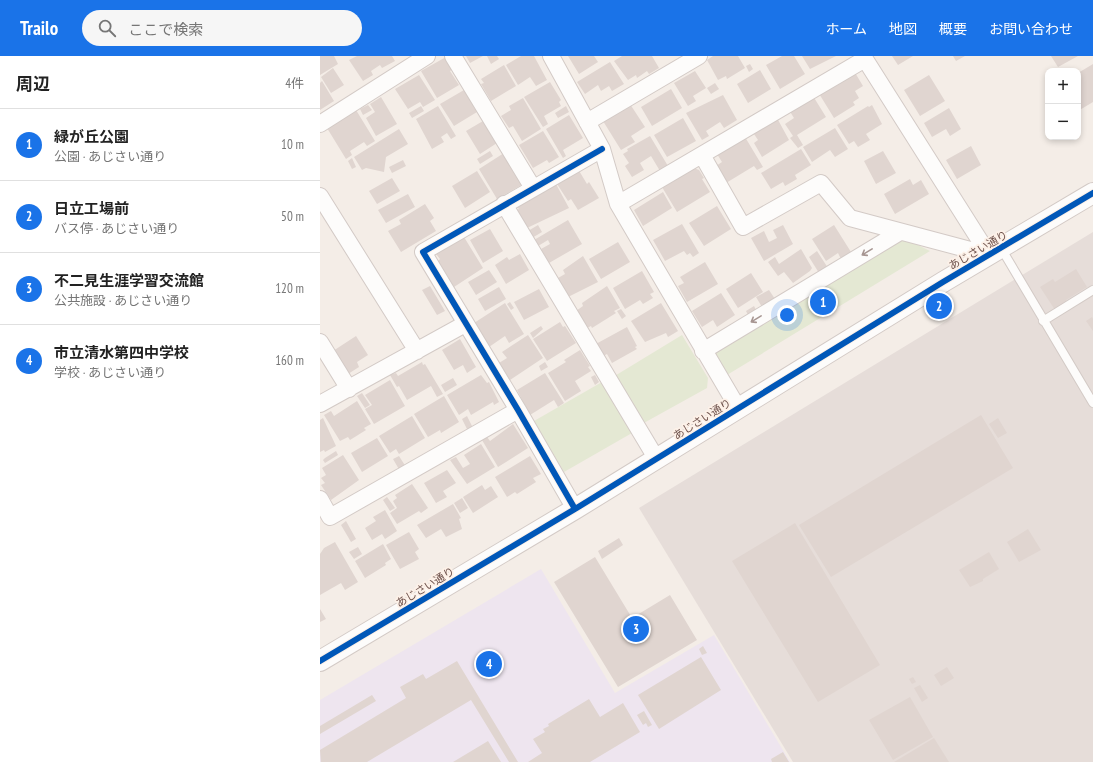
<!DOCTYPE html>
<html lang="ja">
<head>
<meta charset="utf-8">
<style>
  body { margin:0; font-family:"PT Sans Narrow","Noto Sans JP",sans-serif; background:#f6f6f6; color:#222 }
  .controls { position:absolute; right:12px; top:12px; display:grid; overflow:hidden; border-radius:8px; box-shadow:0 2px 6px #0003 }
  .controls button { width:36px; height:36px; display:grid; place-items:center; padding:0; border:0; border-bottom:1px solid #e0e0e0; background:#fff; color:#222; font:20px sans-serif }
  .you { position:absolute; left:467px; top:259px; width:14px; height:14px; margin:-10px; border:3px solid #fff; border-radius:50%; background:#1a73e8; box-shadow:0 0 0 6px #1a73e833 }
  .badge { display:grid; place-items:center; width:26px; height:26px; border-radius:50%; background:#1a73e8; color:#fff; font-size:13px; font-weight:700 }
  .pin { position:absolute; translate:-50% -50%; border:2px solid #fff; box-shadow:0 1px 4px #0006 }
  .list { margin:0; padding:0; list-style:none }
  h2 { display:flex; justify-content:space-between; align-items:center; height:52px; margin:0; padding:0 16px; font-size:17px }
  h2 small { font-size:13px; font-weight:400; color:#767676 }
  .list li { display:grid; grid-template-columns:26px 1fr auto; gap:12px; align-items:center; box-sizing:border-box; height:72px; padding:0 16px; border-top:1px solid #e0e0e0 }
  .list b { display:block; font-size:15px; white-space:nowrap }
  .list p { margin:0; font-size:13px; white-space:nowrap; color:#767676 }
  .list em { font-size:13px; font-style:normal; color:#767676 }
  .icon { flex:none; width:22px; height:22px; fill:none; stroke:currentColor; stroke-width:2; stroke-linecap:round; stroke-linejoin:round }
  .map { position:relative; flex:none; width:773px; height:706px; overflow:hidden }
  header { display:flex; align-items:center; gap:24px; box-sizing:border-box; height:56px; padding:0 20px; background:#1a73e8; color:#fff }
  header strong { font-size:19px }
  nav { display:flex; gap:22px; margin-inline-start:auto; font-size:14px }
  .search { width:280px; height:36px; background:#f6f6f6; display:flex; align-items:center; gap:10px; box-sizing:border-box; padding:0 14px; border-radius:22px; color:#767676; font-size:15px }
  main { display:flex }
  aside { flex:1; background:#fff }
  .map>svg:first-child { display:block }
  .industrial { fill:#e6ddd9 }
  .education { fill:#eee5ef }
  .green { fill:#e4e8d3 }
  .building { fill:#e0d5d0 }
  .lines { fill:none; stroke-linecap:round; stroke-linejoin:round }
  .service-casing { stroke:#d3cac6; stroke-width:10 }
  .minor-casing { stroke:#d3cac6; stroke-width:18 }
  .tertiary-casing { stroke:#d3cac6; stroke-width:22 }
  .service { stroke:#fdfcfb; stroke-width:8 }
  .minor { stroke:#fdfcfb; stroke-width:16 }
  .tertiary { stroke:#fdfcfb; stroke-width:20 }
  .cycleway-casing { stroke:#fdf1e8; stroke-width:8 }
  .cycleway { stroke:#0057b8; stroke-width:6 }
  .oneway { stroke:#a79692 }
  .labels { text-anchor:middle; stroke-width:3.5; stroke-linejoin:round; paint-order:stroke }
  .street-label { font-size:11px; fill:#6e524c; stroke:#fdf1e8 }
</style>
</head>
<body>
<header>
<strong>Trailo</strong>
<div class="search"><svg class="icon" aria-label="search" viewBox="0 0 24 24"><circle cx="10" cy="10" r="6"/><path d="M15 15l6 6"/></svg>ここで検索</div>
<nav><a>ホーム</a><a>地図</a><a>概要</a><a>お問い合わせ</a></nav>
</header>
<main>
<aside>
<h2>周辺<small>4件</small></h2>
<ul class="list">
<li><span class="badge">1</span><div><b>緑が丘公園</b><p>公園 · あじさい通り</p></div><em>10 m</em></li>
<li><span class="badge">2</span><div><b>日立工場前</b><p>バス停 · あじさい通り</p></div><em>50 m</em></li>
<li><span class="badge">3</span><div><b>不二見生涯学習交流館</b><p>公共施設 · あじさい通り</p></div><em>120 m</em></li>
<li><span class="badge">4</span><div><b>市立清水第四中学校</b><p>学校 · あじさい通り</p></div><em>160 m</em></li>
</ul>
</aside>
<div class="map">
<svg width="773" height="706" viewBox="0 0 773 706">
  <rect width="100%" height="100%" fill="#f4ede7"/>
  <path class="industrial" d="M773,176V706H473L319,452Z"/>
  <path class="education" d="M221,513L295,637L394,579L470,706H0V644Z"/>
  <path class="green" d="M584,182L610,195L407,319L395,297Z
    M362,279L388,322L387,332L322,368L293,321Z
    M282,326L312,377L244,416L214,365Z"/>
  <path class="building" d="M0,0H14L18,8L0,19Z
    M37,0H72L75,5L62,12L60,9L51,15L53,19L43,25L29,4Z
    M146,0H163L150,7Z
    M167,0H177L179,3L171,8Z
    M201,0H214L227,24L216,30L210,21L198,29L186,9Z
    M248,0H274L278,6L259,18Z
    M302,0H332L339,12L329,18L327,15L317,22L316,19L308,24L294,5Z
    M393,0H418L425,12L407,23L406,20L398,24L387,4Z
    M462,0H474L485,18L460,33L446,9Z
    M482,0H516L490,13Z
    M572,0H593L578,9Z
    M633,0H645L636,5Z
    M731,0H758L738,11Z
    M126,1L133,13L130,15L139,29L117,42L101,15Z
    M290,6L304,28L292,35L289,30L281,35L278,29L265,38L257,26Z
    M430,8L433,13L429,16L426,10Z
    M773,8V46L758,55V17Z
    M184,9L196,30L171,45L161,28L164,27L161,23Z
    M13,12L24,29L11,37L1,21Z
    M440,14L451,33L428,47L417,28Z
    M375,15L386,32L373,40L376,45L368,50L354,27Z
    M534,15L543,30L535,35L539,42L533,46L535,49L514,62L498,36Z
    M99,19L115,44L103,51L100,46L88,53L75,33Z
    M609,19L625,45L600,60L584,34Z
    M2,25L14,45L0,54V27Z
    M230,26L241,44L239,46L241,50L224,60L228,68L223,71L204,41Z
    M395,27L399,33L391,38L387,32Z
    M351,33L362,52L332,70L321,51Z
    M144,34L150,44L152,42L156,48L153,50L157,56L134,70L120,48Z
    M403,39L417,64L404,72L400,66L386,75L389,80L382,84L366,57Z
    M493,40L506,61L477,79L483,89L478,92L470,82L473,80L465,68L474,62L469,54Z
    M61,41L77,68L56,80L46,62L55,56L50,48Z
    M203,42L221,73L202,85L193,70L189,72L181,60L191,54L189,50Z
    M310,48L325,71L311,80L315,86L301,94L283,65Z
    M48,49L52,54L43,59L40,53Z
    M552,49L562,68L546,78L550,84L538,91L534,85L529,88L517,69L548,50L549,51Z
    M101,50L104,55L92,62L89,57Z
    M118,50L136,80L131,83L127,77L121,81L124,86L112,93L96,63Z
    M246,50L249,56L238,62L235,57Z
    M629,52L641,73L630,80L626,73L612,81L604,67Z
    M36,54L55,85L47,90L44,86L30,95L32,99L26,103L7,72Z
    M249,59L263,82L243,94L246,100L243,102L226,73Z
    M363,62L376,85L347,101L334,79Z
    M457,62L469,84L442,101L434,87L438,84L434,78L438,75L437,73Z
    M163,65L177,87L160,98L146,75Z
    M515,72L528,93L515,101L510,94L492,106L483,91Z
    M79,73L88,88L66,101L64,116L46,112L42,114L34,101Z
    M223,75L239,101L229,107L227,104L213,112L199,89Z
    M330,80L348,110L340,115L331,100L320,107L324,114L312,121L305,110L309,107L303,98L308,95L307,93Z
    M425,81L443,111L437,114L434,110L406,127L396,110L402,106L397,98Z
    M651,90L661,109L637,123L626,104Z
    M481,93L491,109L475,119L477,123L465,130L463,126L451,133L441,117Z
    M170,95L173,100L160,108L157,103Z
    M563,95L576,117L556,128L544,105Z
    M184,97L203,128L177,143L159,113Z
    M32,102L36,111L32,113L28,105Z
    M83,104L86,110L72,117L69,111Z
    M374,112L379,114L384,122L382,123L390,136L357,156L342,131Z
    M258,113L267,128L269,126L279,142L258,154L251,143L248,145L237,128Z
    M157,115L170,136L145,152L132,130Z
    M72,122L80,135L57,148L49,135Z
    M590,123L593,129L601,124L609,138L575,158L564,138Z
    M236,128L249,152L207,172L196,154L199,153L197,151Z
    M343,136L352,152L323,170L314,154Z
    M88,138L95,151L66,167L58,154Z
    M105,148L114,162L110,165L116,175L81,196L68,175L81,168L79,164Z
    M397,150L411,173L384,190L369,167Z
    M248,164L262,188L229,207L221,193L230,188L228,184L218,190L214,184Z
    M362,168L379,197L373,201L370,197L367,199L364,195L345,205L333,184Z
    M218,169L222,176L212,182L208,175Z
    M463,169L473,188L444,205L431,182L444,175L449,186L457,182L453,174Z
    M514,169L531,196L521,203L518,197L506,205L492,183Z
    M170,173L183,195L163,207L150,184Z
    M144,181L163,212L134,231L118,205L120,203L116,198Z
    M298,186L310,206L281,223L269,203Z
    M481,193L492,212L490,215L473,227L464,216L458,220L448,206L455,201L459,208Z
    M497,195L508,212L499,217L489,201Z
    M200,198L209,214L186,228L175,209L187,201L189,204Z
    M263,200L278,226L248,241L238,222L245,218L243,214Z
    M385,206L398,228L367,246L358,230L364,227L360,221Z
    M756,213L767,231L746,244L747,246L735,254L720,231L733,223L735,226Z
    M169,214L177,226L156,239L148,226Z
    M322,215L334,236L330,238L333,242L323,248L320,244L305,253L293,232Z
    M431,217L443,236L418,252L406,233Z
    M110,230L125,255L117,259L102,234Z
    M287,230L300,252L294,255L296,257L272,272L271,270L267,272L256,255L263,250L262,247Z
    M179,231L186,243L165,255L158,243Z
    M219,233L229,251L204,264L194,246Z
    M449,234L455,243L442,251L436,241Z
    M401,237L415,259L397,271L393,264L382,271L372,255Z
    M190,246L194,252L191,254L187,248Z
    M185,247L204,278L189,287L185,280L169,291L154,267Z
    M341,247L358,275L348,281L346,277L325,286L311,265Z
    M434,250L436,254L428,259L426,255Z
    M301,253L306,260L302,263L297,255Z
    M772,261L773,263V275L766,265Z
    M240,266L243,271L245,270L256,287L227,305L213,283Z
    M221,270L223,273L213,282L210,277Z
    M307,271L317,290L315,291L317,293L292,307L287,298L281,301L274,289Z
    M208,279L223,302L190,324L179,307L187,302L182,296Z
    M36,280L48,299L37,306L39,311L28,318L13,295Z
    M140,283L156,311L147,317L143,309L134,314L122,294Z
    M260,294L270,310L268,311L271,315L255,325L261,335L245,345L228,317L246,306L244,304Z
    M102,306L103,309L105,308L123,338L117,341L111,330L87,344L79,330L77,331L70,319L76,317L78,320Z
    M225,306L228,311L221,315L219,310Z
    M225,317L244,347L238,351L234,344L210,359L197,334Z
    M161,319L167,327L169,326L179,346L174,349L173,346L151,359L148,353L139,359L127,339Z
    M275,319L279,326L275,329L271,321Z
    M133,322L137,329L125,336L121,329Z
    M70,324L85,350L54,368L45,353L52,349L45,339Z
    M42,337L50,349L45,352L37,340Z
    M124,340L139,366L121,377L120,374L108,381L94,358Z
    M37,345L51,368L44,372L46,374L30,384L28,381L20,385L4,359L11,355L14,360Z
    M661,359L693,412L511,521L479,469Z
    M92,360L105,382L79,398L76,393L70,397L59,380Z
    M147,360L153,372L148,375L142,363Z
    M3,362L16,390L5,396L4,394L0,396V364Z
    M678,362L687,377L678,382L669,368Z
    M193,368L208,392L178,411L162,384L167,381L170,385Z
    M57,382L68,400L42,416L31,397Z
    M161,388L175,411L147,428L130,404L136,401L143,412L150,408L144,399Z
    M16,395L18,399L5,407L3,404L5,402Z
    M23,399L39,424L11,444L1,429L5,427L1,422L6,419L2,412Z
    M79,400L86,411L80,415L73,403Z
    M210,400L221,418L213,422L216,426L197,438L195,436L187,441L175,421Z
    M127,414L136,427L123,435L127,441L116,447L104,427Z
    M92,428L108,452L101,457L99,455L77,468L70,457L77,452L73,445L77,442L75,439Z
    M162,429L165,434L171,430L178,441L153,457L143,441Z
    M67,441L75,452L70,455L63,444Z
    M142,442L148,452L140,457L134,447Z
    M133,448L141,462L139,463L142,473L126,481L121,473L106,482L97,469Z
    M65,454L77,475L65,483L62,478L52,484L45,472L56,465L53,461Z
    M26,465L36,483L31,486L21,469Z
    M475,467L560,609L498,646L412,505Z
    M708,473L721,494L699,506L687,486Z
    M89,476L99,493L95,496L99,503L80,513L66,489Z
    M299,482L303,489L282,503L278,495Z
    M15,486L38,526L25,534L21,527L0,539V498L4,492Z
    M63,488L71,503L65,507L66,509L45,522L35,505Z
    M38,491L42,498L34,503L29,496Z
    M669,496L679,513L663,523V525L650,531L639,514Z
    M275,501L312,562L350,539L377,584L298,631L234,526Z
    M0,553L6,563L0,566Z
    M383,590L387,597L382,599L379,593Z
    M381,601L401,634L339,673L318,639Z
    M137,605L198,706H189L151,644L47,706H1L0,694L86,642L80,631L103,618L106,623Z
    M627,611L634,622L621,630L614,619Z
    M593,621L596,626L592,628L589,623Z
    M600,629L608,642L602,646L594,632Z
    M52,639L56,645L0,678V670Z
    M590,641L613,681L573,704L549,664Z
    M269,643L280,661L303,647L320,676L270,706H208L222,697L213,683L225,676L223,673L229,670L228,668Z
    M324,655L332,669L328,671L326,667L323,669L317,659Z
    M614,682L629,706H574Z
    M168,685L181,706H133Z
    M463,696L469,706H452L451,703Z"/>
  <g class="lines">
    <g class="service-casing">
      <path id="service" d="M681,192L773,347
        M723,265L773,234"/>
    </g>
    <g class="minor-casing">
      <path id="minor" d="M133,0L213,132
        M231,0L282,93L298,148L418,352
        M543,0L669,199
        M267,66L379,0
        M0,68L107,0
        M382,99L423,171L501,127L530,162L669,199
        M0,140L97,295
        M184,148L336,402
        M298,148L545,3
        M0,286L29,333
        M383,295L580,176
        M0,348L145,268
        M0,443L10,461L198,354
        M255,453L198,354L103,196L282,93"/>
    </g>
    <g class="tertiary-casing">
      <path id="tertiary" d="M0,605L255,453L623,226L773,137"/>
    </g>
    <use href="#service" class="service"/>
    <use href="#minor" class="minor"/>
    <use href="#tertiary" class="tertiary"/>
    <g class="cycleway-casing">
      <path id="cycleway" d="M255,453L198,354L103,196L282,93
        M0,605L255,453L623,226L773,137"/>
    </g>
    <use href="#cycleway" class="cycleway"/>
  </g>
  <defs><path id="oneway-shaft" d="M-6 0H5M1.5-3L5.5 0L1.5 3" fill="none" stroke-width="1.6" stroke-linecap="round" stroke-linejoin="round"/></defs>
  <g class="oneway">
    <use href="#oneway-shaft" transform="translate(547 196) rotate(149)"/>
    <use href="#oneway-shaft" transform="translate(436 263) rotate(149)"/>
  </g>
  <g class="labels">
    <g class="street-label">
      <text transform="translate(658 194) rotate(-30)" y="4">あじさい通り</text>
      <text transform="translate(382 363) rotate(-32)" y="4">あじさい通り</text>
      <text transform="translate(105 531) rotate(-31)" y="4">あじさい通り</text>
    </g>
  </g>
</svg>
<div class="controls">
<button>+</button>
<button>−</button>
</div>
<div class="you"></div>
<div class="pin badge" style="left:503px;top:246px">1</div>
<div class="pin badge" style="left:619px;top:250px">2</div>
<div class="pin badge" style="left:316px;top:573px">3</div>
<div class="pin badge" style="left:169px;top:608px">4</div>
</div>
</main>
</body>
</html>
